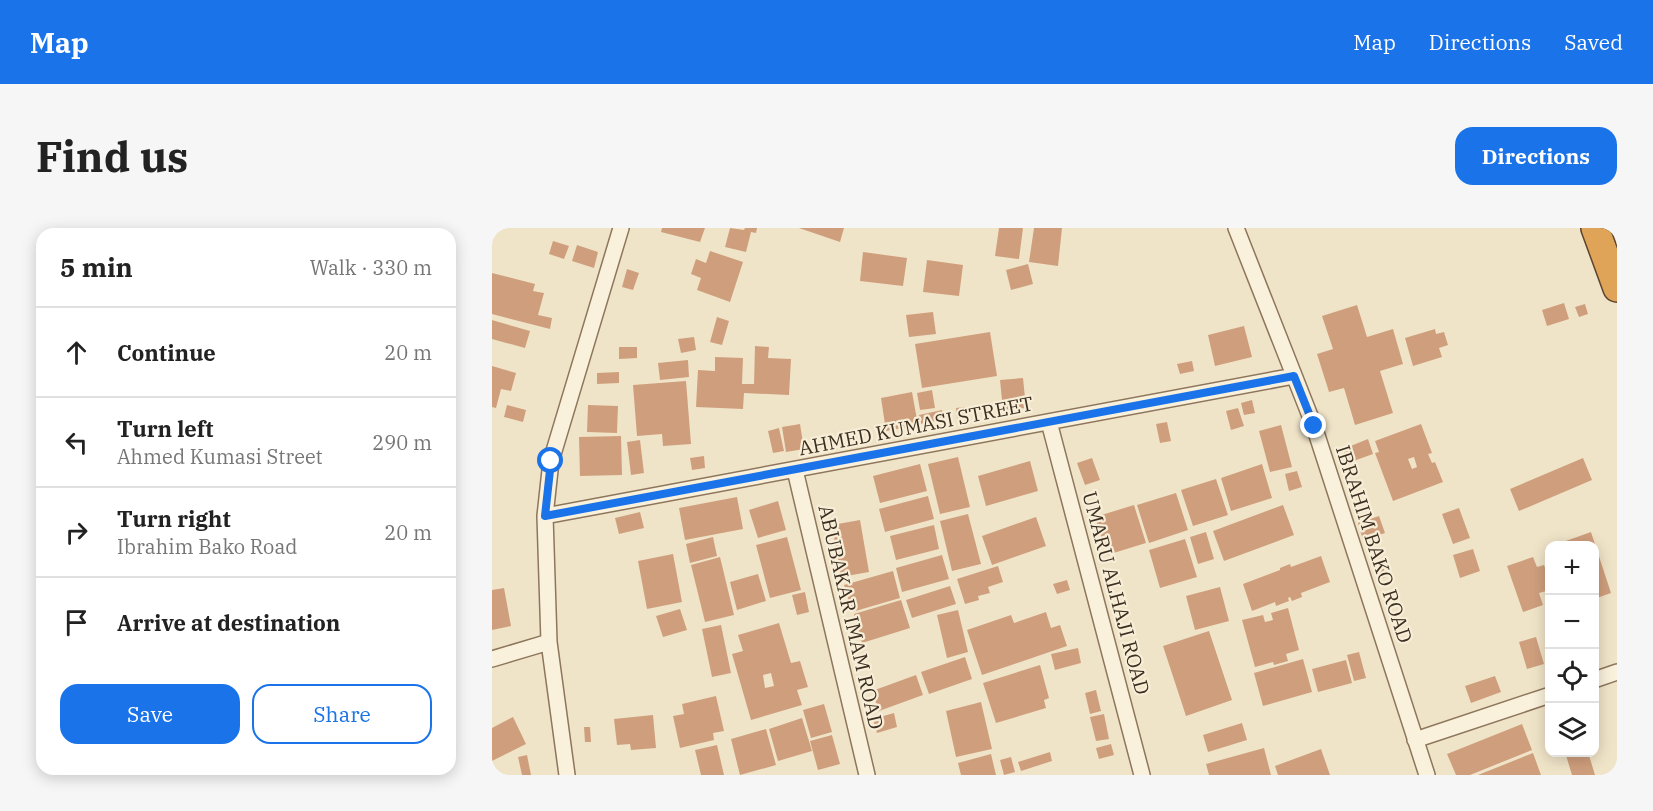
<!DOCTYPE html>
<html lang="en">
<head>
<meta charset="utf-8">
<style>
  body { margin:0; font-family:"IBM Plex Serif",serif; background:#f6f6f6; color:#222 }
  .controls { position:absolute; right:18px; bottom:18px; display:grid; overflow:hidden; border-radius:12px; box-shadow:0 3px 15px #0003 }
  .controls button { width:54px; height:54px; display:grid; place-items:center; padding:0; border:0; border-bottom:2px solid #e0e0e0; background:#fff; color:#222; font:30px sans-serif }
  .stop { position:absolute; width:18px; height:18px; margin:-14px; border:4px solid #1a73e8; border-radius:50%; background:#fff }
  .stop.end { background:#1a73e8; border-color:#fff; box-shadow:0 2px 6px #0008 }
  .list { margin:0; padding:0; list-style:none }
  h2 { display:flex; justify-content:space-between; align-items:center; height:78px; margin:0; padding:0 24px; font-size:26px }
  h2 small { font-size:20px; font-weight:400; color:#767676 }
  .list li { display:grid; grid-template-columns:39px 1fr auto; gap:18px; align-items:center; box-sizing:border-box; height:90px; padding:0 24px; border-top:2px solid #e0e0e0 }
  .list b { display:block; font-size:22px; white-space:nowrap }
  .list p { margin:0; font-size:20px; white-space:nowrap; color:#767676 }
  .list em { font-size:20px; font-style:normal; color:#767676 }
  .actions { display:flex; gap:12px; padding:18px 24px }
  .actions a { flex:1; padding:14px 0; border:2px solid #1a73e8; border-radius:18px; text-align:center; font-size:21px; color:#1a73e8 }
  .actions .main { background:#1a73e8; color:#fff }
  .icon { flex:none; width:33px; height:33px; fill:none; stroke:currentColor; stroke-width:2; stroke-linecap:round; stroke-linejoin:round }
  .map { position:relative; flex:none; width:1125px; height:547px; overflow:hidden; border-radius:18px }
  header { display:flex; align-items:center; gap:36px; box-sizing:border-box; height:84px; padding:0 30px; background:#1a73e8; color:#fff }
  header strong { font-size:28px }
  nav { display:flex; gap:33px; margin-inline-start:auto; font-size:21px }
  .intro { display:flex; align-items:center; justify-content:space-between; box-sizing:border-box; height:144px; padding:0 36px }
  h1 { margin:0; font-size:42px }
  .button { padding:15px 27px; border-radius:18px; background:#1a73e8; color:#fff; font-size:21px; font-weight:700 }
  main { display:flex; gap:36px; padding:0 36px }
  aside { flex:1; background:#fff; border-radius:18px; box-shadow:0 3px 15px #0003 }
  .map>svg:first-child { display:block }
  .building { fill:#cf9f7d; fill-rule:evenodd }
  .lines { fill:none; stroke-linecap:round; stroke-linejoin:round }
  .street-casing { stroke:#8d765c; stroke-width:18 }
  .highway-casing { stroke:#5b4430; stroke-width:30 }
  .street { stroke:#faf1dc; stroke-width:15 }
  .highway { stroke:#e0a458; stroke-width:27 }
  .route { stroke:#1a73e8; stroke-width:8 }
  .labels { text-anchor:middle; stroke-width:4.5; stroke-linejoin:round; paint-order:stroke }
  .street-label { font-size:20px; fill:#3d2e20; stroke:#f7eed8 }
</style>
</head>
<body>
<header>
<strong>Map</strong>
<nav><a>Map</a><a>Directions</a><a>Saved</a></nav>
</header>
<div class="intro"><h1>Find us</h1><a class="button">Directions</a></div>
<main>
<aside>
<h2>5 min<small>Walk · 330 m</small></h2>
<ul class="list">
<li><svg class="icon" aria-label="ahead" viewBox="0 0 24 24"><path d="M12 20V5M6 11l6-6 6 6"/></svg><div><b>Continue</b></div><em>20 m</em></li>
<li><svg class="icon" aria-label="left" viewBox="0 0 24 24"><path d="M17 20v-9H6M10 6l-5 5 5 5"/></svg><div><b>Turn left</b><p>Ahmed Kumasi Street</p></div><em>290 m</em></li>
<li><svg class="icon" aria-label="right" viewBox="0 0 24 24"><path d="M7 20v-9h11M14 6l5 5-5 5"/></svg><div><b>Turn right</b><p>Ibrahim Bako Road</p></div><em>20 m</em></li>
<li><svg class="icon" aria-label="arrive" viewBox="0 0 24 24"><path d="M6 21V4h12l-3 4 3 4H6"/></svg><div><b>Arrive at destination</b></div></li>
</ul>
<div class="actions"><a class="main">Save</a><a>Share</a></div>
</aside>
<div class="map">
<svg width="1125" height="547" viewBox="0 0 1125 547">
  <rect width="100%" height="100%" fill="#f0e4c8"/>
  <path class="building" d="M170,0H213L208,14L169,4Z
    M238,0L252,2L253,0H265L264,5L259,4L254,24L233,19Z
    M307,0H352L348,14Z
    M507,0H531L527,31L503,28Z
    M542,0H570L566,38L537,34Z
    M61,13L77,18L72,31L57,26Z
    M85,17L106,24L102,40L80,33Z
    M218,23L251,34L238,74L205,62L209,50L199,46L204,31L214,35Z
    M371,24L415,30L411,58L368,53Z
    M435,32L471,37L467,68L431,64Z
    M536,36L541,56L519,62L514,42Z
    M135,41L147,45L141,62L130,59Z
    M0,45L43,56L41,63L52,65L46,87L60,90L58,101L0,86Z
    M1072,75L1077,91L1055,98L1050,82Z
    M1093,76L1096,86L1087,89L1083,79Z
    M865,77L875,109L901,101L911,136L888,143L901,185L863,197L852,160L837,164L825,126L841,121L830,88Z
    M441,84L444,106L417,109L414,87Z
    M225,89L237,93L230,117L218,114Z
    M0,92L38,103L33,120L0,111Z
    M752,98L760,129L723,138L716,107Z
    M943,101L944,106L952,104L956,117L947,120L950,129L921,138L913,110Z
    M498,104L505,148L430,160L423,116Z
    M202,109L204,122L189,125L186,111Z
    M263,118L277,119L276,130L299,131L297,167L252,165L251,181L204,179L206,142L223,143V129L251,130L250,156H262Z
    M127,119H145V130L127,131Z
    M196,132L197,149L168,152L166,135Z
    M700,133L702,143L688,146L685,136Z
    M0,138L24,145L19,163L9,161L4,180L0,179Z
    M127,144V155L105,156V145Z
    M531,150L534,180L511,182L508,152Z
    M194,153L199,216L171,218L170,206L145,208L141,157Z
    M440,162L443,180L428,182L425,165Z
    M420,164L426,197L394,203L389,170Z
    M760,172L763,185L752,187L749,175Z
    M15,177L34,182L31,194L12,189Z
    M96,177L126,178L125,205L95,204Z
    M473,179L474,189L465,190L464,180Z
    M746,180L752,198L739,202L734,183Z
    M450,182L452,191L429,196L427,187Z
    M675,194L679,213L668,215L664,196Z
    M308,196L312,221L294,224L290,199Z
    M929,196L940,225L936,226L940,235L943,234L951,254L901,273L883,225L887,224L883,213ZM922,229L925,239L920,241L916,231Z
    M789,197L800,239L778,244L767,203Z
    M287,200L292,223L281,225L276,203Z
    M129,208L130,247L88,248L87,209Z
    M876,211L881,226L856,235L851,221Z
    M148,212L152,245L139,247L135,214Z
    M212,228L213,240L200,242L198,230Z
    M466,229L478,279L448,286L436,236Z
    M600,230L608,252L593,257L585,235Z
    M1091,230L1100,252L1027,283L1018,261Z
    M538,233L546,263L494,278L486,248Z
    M428,236L435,263L388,275L381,248Z
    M770,236L780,270L739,283L729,250Z
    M805,243L810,259L797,263L793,246Z
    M724,251L736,287L701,298L689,262Z
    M684,265L696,302L657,315L645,277Z
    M436,268L442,291L393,304L387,281Z
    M245,269L251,301L193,312L187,280Z
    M286,273L294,302L266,310L257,282Z
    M642,277L654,315L615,327L603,289Z
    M791,277L802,307L732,333L721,303Z
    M967,280L978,310L961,316L950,286Z
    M148,284L152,300L127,306L123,290Z
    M476,286L489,336L460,343L448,293Z
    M887,288L893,305L871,312L866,295Z
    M544,289L554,318L500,337L490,308Z
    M368,292L377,344L349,349L340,297Z
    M442,297L447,321L404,332L398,308Z
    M714,304L722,331L706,336L698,309Z
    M1099,304L1119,365L1102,371V317H1072L1071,314Z
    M221,309L225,328L198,335L194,316Z
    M295,309L309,362L278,370L264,317Z
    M693,311L705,349L668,360L657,322Z
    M981,321L988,343L968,350L961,327Z
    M181,326L190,374L155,381L146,333Z
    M450,327L457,351L410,364L404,340Z
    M829,328L838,354L809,365L810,369L800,373L798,369L796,370L797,373L784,378L783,374L760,383L751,356L788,342V340L798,336L799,339Z
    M228,329L242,387L213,394L199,337Z
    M1041,329L1045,339L1052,337L1056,348L1058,347V362L1047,365L1051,377L1031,384L1015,338Z
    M506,338L511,354L496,359L498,365L486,368L487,372L473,376L465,351Z
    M891,338L894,349L887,351L884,339Z
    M401,343L408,370L360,384L352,357Z
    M266,346L274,373L245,382L238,354Z
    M575,352L578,362L565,366L561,356Z
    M458,358L464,376L420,390L414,372Z
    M728,359L737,393L703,402L694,368Z
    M12,360L19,398L0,402V362Z
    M313,364L317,384L305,387L300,367Z
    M409,372L418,400L370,415L362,386Z
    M796,380L807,422L794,426L796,433L782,437L781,434L763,439L750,392L771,387L773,394L781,392L779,385Z
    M188,381L195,402L171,409L164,388Z
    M466,382L476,424L455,430L445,387Z
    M554,384L559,400L568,397L575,418L490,447L475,402L519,387L522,395Z
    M287,395L299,435L308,433L316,459L305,462L310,477L259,492L240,426L251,423L246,407ZM279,445L282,458L273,460L271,447Z
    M229,397L239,445L220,449L210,401Z
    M717,403L740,472L694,488L671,418Z
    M1044,409L1052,436L1035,441L1027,414Z
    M586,420L589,435L563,442L559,426Z
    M867,424L874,450L862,453L855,427Z
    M473,429L480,451L437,466L429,444Z
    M811,431L820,464L771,478L762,445Z
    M854,432L860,455L826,464L820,441Z
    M548,437L557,470L552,472L554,480L504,495L491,455Z
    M424,447L431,467L387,483L380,463Z
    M1003,448L1009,464L979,475L973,458Z
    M604,462L609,483L598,486L593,465Z
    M224,468L232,503L221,505L222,512L188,520L181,488L192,486L190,476Z
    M489,474L500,521L464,529L454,483Z
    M332,476L340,504L319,510L311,482Z
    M402,485L405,499L385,505L381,491Z
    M612,486L617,511L604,513L598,489Z
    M161,487L164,520L139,522L138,516L125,517L122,491Z
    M21,489L34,516L0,533V500Z
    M310,490L320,523L286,533L277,501Z
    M750,495L755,512L716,524L711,507Z
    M1030,496L1040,522L978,547H964L955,526Z
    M92,499H98L99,514H93Z
    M274,501L284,537L248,547L239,511Z
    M340,507L348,536L326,542L318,513Z
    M619,516L622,527L607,531L604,520Z
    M225,517L232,547H209L203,522Z
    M772,520L779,547H717L714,536Z
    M829,521L838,547H786L783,538Z
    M558,524L560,533L529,543L526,534Z
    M1073,524H1096L1103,547H1080Z
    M1041,525L1049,547H986Z
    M499,526L504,547H469L466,535Z
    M35,527L39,547H30L26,529Z
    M519,529L523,544L512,547L508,532Z"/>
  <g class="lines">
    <g class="street-casing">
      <path id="street" d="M744,0L822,198L935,547
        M557,194L650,547
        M303,242L375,547
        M53,288L802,148
        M0,431L57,414
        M1102,452L1125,444
        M923,512L1058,467
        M75,547L57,414L53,288L59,233L129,0"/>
    </g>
    <g class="highway-casing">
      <path id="highway" d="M1103,0L1125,60"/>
    </g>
    <use href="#street" class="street"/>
    <use href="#highway" class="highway"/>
  </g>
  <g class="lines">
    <path class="route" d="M59,233L53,288L802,148L822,198"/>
  </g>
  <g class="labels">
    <g class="street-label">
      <text transform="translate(424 198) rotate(-11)" y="7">AHMED KUMASI STREET</text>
      <text transform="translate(882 316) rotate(72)" y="7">IBRAHIM BAKO ROAD</text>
      <text transform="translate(624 365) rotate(75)" y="7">UMARU ALHAJI ROAD</text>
      <text transform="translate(359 389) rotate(77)" y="7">ABUBAKAR IMAM ROAD</text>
    </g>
  </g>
</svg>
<div class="controls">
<button>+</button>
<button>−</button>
<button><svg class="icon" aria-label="locate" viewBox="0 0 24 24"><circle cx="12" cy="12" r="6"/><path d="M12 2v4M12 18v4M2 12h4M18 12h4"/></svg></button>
<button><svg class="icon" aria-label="layers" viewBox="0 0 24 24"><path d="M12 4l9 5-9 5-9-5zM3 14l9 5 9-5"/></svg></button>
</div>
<div class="stop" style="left:59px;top:233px"></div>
<div class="stop end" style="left:822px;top:198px"></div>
</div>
</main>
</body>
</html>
